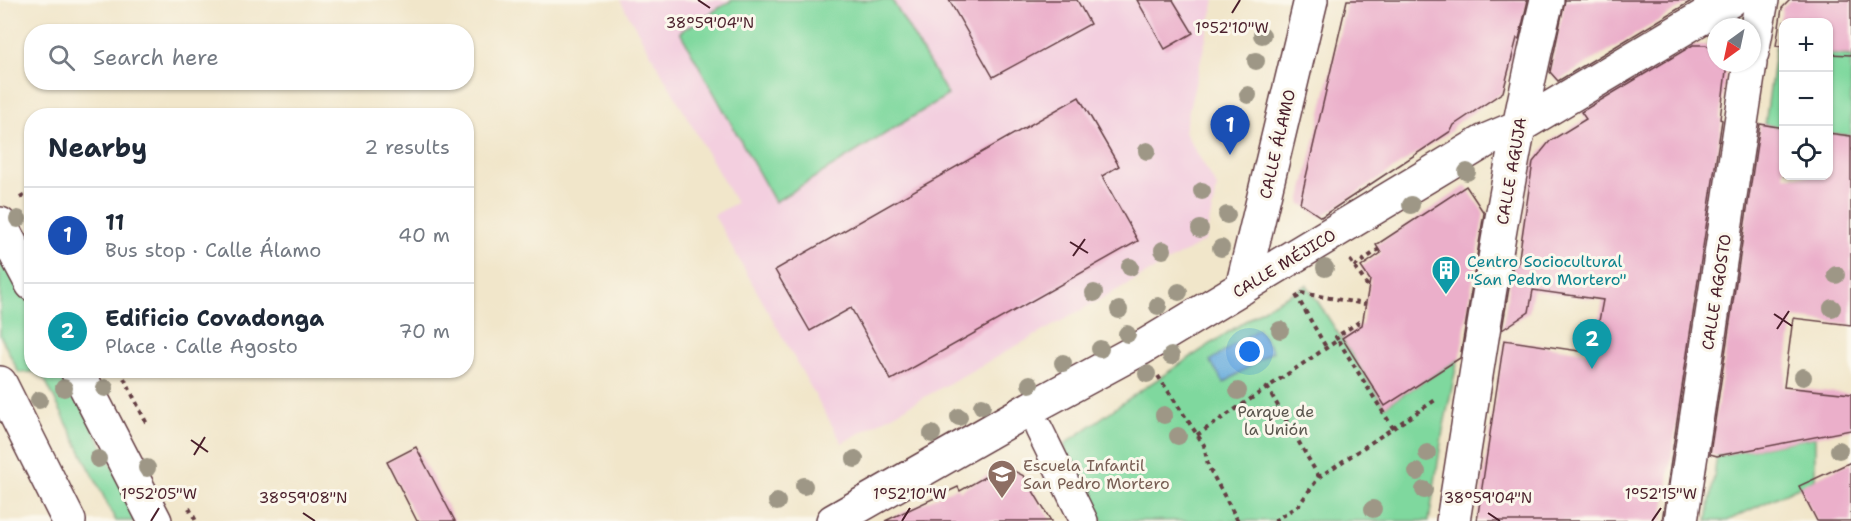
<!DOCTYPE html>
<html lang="en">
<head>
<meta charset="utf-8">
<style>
  body { margin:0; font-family:"Shantell Sans",sans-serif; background:#f6f6f7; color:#1f2937 }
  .controls { position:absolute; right:18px; top:18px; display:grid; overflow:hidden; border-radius:12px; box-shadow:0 2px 4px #0004 }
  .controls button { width:54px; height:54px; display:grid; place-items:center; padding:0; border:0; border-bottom:2px solid #e0e1e3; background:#fff; color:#1f2937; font:30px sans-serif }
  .compass { position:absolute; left:1707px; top:18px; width:54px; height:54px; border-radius:50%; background:#fff; box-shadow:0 2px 4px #0004; rotate:213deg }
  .you { position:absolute; left:1250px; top:352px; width:21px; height:21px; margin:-15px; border:4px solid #fff; border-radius:50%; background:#1a73e8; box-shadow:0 0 0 9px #1a73e833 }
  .badge { display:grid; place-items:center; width:39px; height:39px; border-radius:50%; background:#db2777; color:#fff; font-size:20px; font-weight:700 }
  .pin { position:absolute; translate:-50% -50px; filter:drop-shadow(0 2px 3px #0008) }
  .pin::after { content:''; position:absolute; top:32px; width:21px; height:18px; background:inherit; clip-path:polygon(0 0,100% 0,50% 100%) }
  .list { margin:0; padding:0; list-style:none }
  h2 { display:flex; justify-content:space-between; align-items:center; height:78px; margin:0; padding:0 24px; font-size:26px }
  h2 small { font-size:20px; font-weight:400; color:#747a83 }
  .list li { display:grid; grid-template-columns:39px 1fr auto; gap:18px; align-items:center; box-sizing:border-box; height:96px; padding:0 24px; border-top:2px solid #e0e1e3 }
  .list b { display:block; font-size:22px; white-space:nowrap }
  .list p { margin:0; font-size:20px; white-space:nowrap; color:#747a83 }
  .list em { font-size:20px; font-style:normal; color:#747a83 }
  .icon { flex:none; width:33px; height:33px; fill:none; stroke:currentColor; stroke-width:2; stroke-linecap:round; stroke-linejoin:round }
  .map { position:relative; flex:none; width:1851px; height:521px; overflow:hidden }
  .search { position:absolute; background:#fff; box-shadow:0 2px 4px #0004; left:24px; top:24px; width:450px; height:66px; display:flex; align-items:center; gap:15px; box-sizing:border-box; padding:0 21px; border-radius:24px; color:#747a83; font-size:22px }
  .panel { position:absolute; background:#fff; box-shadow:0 2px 4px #0004; left:24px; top:108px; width:450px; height:270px; border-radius:24px }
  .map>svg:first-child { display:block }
  .built { fill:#f3cfdf }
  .green { fill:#7fd89e; stroke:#647c64; stroke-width:1.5 }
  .water { fill:#66acdd; stroke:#586684; stroke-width:1.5 }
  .building { fill:#ebafca }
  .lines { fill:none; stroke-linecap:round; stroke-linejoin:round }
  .pedestrian-casing { stroke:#633d43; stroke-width:30 }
  .minor-casing { stroke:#633d43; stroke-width:36 }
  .path { stroke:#633d43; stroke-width:4; stroke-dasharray:4.5 4.5; stroke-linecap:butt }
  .pedestrian { stroke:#fff; stroke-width:27 }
  .minor { stroke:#fff; stroke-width:33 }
  .tree { fill:#9e9786 }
  .ticks { fill:none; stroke:#4a1f2b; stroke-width:2 }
  .labels { text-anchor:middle; stroke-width:6; stroke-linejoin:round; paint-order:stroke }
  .street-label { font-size:16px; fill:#4a1f2b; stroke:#fbf7ec }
  .culture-label { font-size:16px; fill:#0d838f; stroke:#fbf7ec; text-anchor:start }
  .park-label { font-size:16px; fill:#5a564e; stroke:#fbf7ec }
  .education-label { font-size:16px; fill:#785e54; stroke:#fbf7ec; text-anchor:start }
  .ticks-label { font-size:15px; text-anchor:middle; fill:#4a1f2b; stroke:#fbf7ec; stroke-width:6; stroke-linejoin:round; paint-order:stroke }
</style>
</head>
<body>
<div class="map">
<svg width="1851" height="521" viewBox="0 0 1851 521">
  <rect width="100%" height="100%" fill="#fbf7ec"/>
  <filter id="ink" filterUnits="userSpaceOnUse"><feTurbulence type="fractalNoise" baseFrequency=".0167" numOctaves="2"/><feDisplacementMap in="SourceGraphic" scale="12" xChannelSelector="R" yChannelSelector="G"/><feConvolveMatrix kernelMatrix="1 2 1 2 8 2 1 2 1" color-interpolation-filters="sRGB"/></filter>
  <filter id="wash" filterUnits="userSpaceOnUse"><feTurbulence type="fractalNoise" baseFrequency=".008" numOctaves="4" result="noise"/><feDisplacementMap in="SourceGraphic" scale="24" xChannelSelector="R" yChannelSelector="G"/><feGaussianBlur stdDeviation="1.35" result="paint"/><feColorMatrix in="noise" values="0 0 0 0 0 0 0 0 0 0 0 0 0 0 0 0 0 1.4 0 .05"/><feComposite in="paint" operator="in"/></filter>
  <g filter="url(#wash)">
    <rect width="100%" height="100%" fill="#f1e6ca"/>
    <path class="built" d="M620,0H1215L1184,131L1217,187L1205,241L842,443L714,215L736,203Z"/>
    <path class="green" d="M732,0H892L948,95L775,202L680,32Z
      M1776,46L1783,47V128L1765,125Z
      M1829,54L1851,56V136L1829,133Z
      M0,242L31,305L32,370L64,371L140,521H116L45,380L34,372L19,373L0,335Z
      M1307,285L1385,406L1458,359L1443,430L1429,521H1102L1065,454V444L1138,392L1268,306Z
      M1815,437V479L1727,521H1707L1717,456Z"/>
    <path class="water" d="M1258,329L1273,351L1224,383L1210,361Z"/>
    <g id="blocks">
      <path class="building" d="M949,0H1077L1090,24L993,77Z
        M1137,0H1173L1193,33L1165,49Z
        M1347,0H1528L1519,39L1517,38L1503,92L1454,125L1451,131L1321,217L1300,203Z
        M1565,0H1693L1558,81L1550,72Z
        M1790,0H1851V55L1828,54V22H1784V47L1776,46L1782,8Z
        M1693,45H1706L1716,51V63H1727L1720,119L1722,120L1662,521H1477L1504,340L1593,353L1603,300L1533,290L1529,312L1502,330L1514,258L1518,264L1533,162L1550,141L1586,119L1581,112Z
        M1079,97L1119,166L1102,176L1138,241L891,380L851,308L810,331L775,270Z
        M1760,124L1784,128V176H1828V133L1851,136V325L1793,318L1784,387L1851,394V430L1717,456L1710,454Z
        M1466,186L1484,213L1460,358L1385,406L1342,338L1362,325L1370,280L1361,267L1381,253L1376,245Z
        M416,447L455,521H417L387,462Z
        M1851,462V521H1817L1799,486Z
        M1004,466L1024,476L1051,521H885L958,487L960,491Z"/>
    </g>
  </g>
  <g filter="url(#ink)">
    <use href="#blocks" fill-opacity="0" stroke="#633d43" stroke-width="1.5"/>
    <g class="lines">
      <g class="pedestrian-casing">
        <path id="pedestrian" d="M1039,429L1084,521"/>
      </g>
      <g class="minor-casing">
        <path id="minor" d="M1752,53L1762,0
          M0,224L32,284
          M1242,288L1311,0
          M77,370L155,521
          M0,383L69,521
          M833,521L1031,408L1140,349L1485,141L1518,127L1731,0
          M1453,521C1481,347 1505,172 1547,0
          M1681,521L1750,63"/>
      </g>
      <path class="path" d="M20,198L31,192L32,193
        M1350,260L1369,288
        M1354,267L1379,249
        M1301,293L1365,304
        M1296,295L1326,347
        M1338,340L1336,337L1362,320
        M120,370L147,424
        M1158,376L1204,445L1208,466L1238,521
        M1267,387L1319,477
        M1197,435L1338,340L1393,428
        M189,508L196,521
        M1274,521L1299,505L1319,477L1437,399"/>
      <use href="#pedestrian" class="pedestrian"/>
      <use href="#minor" class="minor"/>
    </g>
    <g class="tree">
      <circle cx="1262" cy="35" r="9"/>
      <circle cx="1256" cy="61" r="9"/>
      <circle cx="1248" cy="95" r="9"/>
      <circle cx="1241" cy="123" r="9"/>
      <circle cx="1147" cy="151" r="9"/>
      <circle cx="1467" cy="172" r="9"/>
      <circle cx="1202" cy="191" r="9"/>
      <circle cx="1411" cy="205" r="9"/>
      <circle cx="1227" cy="215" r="9"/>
      <circle cx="18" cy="219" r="9"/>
      <circle cx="1200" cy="229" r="9"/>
      <circle cx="1221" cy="248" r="9"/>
      <circle cx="1163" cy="250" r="9"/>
      <circle cx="1130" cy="267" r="9"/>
      <circle cx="1325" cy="268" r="9"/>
      <circle cx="1836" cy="275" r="9"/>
      <circle cx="1179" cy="292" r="9"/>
      <circle cx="1094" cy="293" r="9"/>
      <circle cx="1158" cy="306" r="9"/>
      <circle cx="1832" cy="308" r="9"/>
      <circle cx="1119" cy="310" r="9"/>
      <circle cx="1280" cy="330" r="9"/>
      <circle cx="1127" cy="334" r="9"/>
      <circle cx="1100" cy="349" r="9"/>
      <circle cx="1171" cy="356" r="9"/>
      <circle cx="1063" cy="363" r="9"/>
      <circle cx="1147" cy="374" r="9"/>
      <circle cx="1803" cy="377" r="9"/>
      <circle cx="1030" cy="384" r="9"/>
      <circle cx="64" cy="388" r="9"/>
      <circle cx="105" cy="388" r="9"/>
      <circle cx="1238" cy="391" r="9"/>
      <circle cx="39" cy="400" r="9"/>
      <circle cx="982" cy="406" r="9"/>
      <circle cx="1164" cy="415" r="9"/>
      <circle cx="959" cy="417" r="9"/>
      <circle cx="932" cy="434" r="9"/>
      <circle cx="1178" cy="436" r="9"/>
      <circle cx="1839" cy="450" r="9"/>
      <circle cx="1427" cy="453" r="9"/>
      <circle cx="98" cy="459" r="9"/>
      <circle cx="855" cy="459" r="9"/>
      <circle cx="147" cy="468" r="9"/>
      <circle cx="1417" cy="472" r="9"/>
      <circle cx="804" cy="486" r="9"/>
      <circle cx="1424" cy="490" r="9"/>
      <circle cx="777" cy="502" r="9"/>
      <circle cx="1373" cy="509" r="9"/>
    </g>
  </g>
  <path class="ticks" d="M698,0L710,8M1232,13L1240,0M1070,242L1088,253M1073,256L1085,239M1774,314L1792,326M1777,329L1789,311M191,440L208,452M194,455L205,437M303,513L315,521M1488,513L1500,521M151,521L159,508M902,521L910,508M1652,521L1661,508"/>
  <defs>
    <g id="building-pin" transform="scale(1.5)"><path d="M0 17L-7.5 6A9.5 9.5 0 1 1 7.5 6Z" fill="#0f9aa8" stroke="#fbf7ec"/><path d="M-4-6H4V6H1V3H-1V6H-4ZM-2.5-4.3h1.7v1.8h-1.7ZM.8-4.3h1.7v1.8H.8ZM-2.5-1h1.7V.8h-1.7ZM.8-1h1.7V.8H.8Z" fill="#fff"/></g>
    <g id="school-pin" transform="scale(1.5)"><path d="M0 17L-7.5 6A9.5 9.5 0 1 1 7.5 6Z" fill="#8d6e63" stroke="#fbf7ec"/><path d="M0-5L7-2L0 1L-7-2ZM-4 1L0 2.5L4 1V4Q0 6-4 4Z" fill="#fff"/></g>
  </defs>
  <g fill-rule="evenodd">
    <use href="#building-pin" x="1446" y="270"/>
    <use href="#school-pin" x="1002" y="474"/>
  </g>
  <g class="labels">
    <g class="street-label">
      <text transform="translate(1277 144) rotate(-77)" y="6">CALLE ÁLAMO</text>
      <text transform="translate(1511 171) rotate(-80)" y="6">CALLE AGUJA</text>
      <text transform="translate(1284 263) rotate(-31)" y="6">CALLE MÉJICO</text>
      <text transform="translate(1716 292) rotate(-81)" y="6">CALLE AGOSTO</text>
    </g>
    <g class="culture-label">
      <text x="1467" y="267">Centro Sociocultural<tspan x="1467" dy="18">"San Pedro Mortero"</tspan></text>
    </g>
    <g class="park-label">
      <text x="1276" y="417">Parque de<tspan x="1276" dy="18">la Unión</tspan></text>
    </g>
    <g class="education-label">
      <text x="1023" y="471">Escuela Infantil<tspan x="1023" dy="18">San Pedro Mortero</tspan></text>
    </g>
  </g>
  <g class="ticks-label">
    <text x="710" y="28">38°59'04"N</text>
    <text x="1232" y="33">1°52'10"W</text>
    <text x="159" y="499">1°52'05"W</text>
    <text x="910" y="499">1°52'10"W</text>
    <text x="1661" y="499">1°52'15"W</text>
    <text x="303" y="503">38°59'08"N</text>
    <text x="1488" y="503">38°59'04"N</text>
  </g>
</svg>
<div class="controls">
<button>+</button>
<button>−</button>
<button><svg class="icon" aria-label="locate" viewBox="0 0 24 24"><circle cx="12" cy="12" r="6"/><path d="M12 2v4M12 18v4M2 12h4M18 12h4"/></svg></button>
</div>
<svg class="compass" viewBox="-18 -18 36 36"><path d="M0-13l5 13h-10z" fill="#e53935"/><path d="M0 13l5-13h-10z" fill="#747a83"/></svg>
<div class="you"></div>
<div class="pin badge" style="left:1230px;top:155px;background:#1a4fb4">1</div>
<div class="pin badge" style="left:1592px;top:369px;background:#0f9aa8">2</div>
<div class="search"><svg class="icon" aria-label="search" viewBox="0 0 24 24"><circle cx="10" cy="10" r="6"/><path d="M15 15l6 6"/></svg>Search here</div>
<section class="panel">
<h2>Nearby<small>2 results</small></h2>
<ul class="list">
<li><span class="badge" style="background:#1a4fb4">1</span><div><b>11</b><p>Bus stop · Calle Álamo</p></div><em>40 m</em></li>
<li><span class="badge" style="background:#0f9aa8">2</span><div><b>Edificio Covadonga</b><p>Place · Calle Agosto</p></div><em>70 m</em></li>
</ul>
</section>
</div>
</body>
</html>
